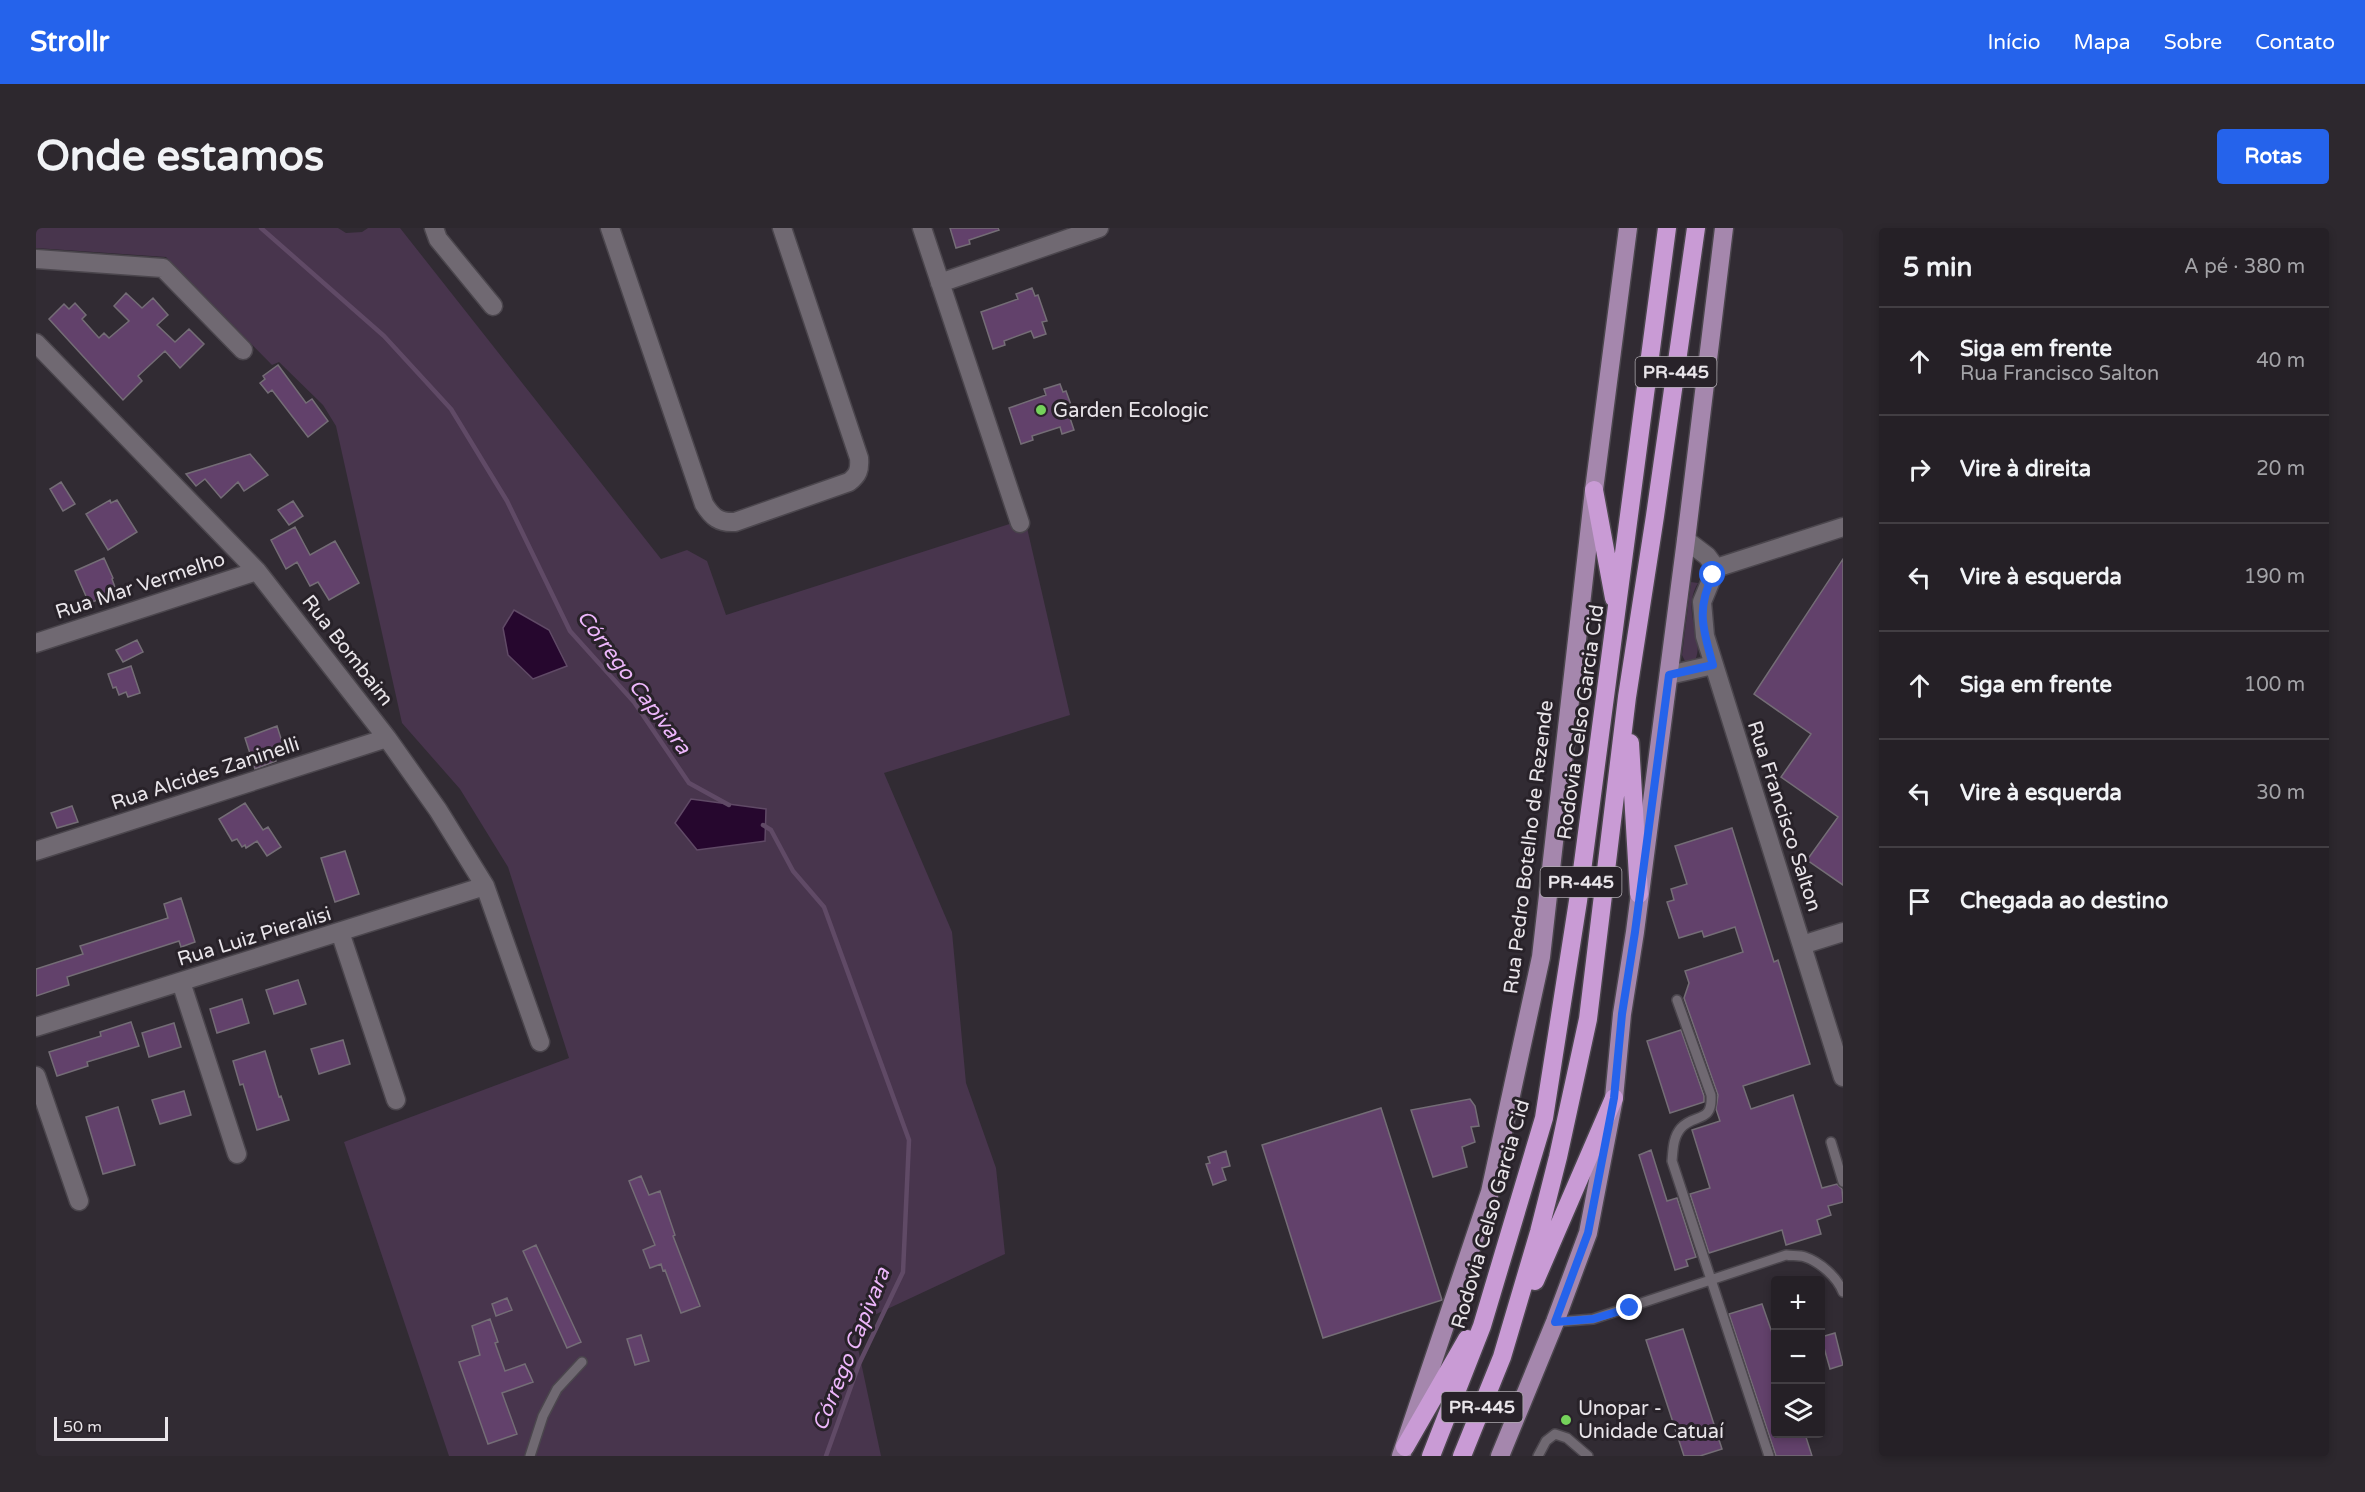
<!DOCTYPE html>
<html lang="pt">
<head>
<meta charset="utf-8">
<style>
  body { margin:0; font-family:"Varela Round",sans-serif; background:#2d282e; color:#f1f3f6 }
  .controls { position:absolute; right:18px; bottom:18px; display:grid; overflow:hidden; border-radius:6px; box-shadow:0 3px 9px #0003 }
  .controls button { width:54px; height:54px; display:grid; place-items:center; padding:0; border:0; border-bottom:2px solid #423e43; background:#252026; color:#f1f3f6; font:30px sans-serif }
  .scale { position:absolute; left:18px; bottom:15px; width:114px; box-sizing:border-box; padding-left:6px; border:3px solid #e9e5ea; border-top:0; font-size:16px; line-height:21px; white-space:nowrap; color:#e9e5ea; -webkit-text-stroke:4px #282229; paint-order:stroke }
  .stop { position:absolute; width:18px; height:18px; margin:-14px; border:4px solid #2563eb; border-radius:50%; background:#fff }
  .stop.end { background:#2563eb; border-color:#fff; box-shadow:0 2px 6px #0008 }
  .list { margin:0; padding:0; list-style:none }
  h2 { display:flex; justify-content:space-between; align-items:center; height:78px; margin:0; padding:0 24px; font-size:26px }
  h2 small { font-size:20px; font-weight:400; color:#a3a3a7 }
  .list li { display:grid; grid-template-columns:39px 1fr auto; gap:18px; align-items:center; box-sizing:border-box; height:108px; padding:0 24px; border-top:2px solid #423e43 }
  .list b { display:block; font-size:22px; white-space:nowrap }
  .list p { margin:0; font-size:20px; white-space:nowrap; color:#a3a3a7 }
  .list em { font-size:20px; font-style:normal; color:#a3a3a7 }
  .icon { flex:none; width:33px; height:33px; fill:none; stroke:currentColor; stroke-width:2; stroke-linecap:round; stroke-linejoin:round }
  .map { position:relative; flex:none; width:1807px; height:1228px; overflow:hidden; border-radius:6px }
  header { display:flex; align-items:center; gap:36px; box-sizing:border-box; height:84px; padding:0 30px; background:#2563eb; color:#fff }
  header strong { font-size:28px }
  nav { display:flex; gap:33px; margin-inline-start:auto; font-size:21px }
  .intro { display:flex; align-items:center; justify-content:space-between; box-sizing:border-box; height:144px; padding:0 36px }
  h1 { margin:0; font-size:42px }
  .button { padding:15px 27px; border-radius:6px; background:#2563eb; color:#fff; font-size:21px; font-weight:700 }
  main { display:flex; gap:36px; padding:0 36px }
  aside { flex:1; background:#252026; border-radius:6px; box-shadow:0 3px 9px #0003 }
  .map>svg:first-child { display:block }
  .green { fill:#48354d }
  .water { fill:#26072e; stroke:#604a66; stroke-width:1.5 }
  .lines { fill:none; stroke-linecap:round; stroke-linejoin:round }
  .stream { stroke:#604a66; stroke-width:4.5 }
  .building { fill:#62416b; stroke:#746d76; stroke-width:1.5 }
  .lane-casing { stroke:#4b464d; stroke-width:12 }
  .street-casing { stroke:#4b464d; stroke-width:21 }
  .primary-casing { stroke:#4b464d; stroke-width:21 }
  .highway-casing { stroke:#4b464d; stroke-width:21 }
  .lane { stroke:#706972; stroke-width:9 }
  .street { stroke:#706972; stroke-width:18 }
  .primary { stroke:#a587ad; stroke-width:18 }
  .highway { stroke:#c99bd5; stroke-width:18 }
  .route { stroke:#2563eb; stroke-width:8 }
  .poi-dot { fill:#75d25b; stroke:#282229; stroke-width:2 }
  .labels { text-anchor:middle; stroke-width:6; stroke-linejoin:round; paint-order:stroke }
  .shield { fill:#282229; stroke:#afaab0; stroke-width:1.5 }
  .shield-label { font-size:18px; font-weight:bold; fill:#e9e5ea }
  .poi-label { font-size:20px; fill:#e9e5ea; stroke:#282229; text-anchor:start }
  .street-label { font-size:20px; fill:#e9e5ea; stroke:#282229 }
  .water-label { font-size:21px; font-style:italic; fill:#edb6fb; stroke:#282229 }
</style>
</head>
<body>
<header>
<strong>Strollr</strong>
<nav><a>Início</a><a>Mapa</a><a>Sobre</a><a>Contato</a></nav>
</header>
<div class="intro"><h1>Onde estamos</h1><a class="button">Rotas</a></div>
<main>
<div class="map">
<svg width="1807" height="1228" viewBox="0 0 1807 1228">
  <rect width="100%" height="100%" fill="#312b33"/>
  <path class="green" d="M0,0H302L310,5L326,4L332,0H364L625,331L651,322L671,333L690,387L989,291L1034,487L848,545L916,704L930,855L960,940L969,1026L817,1097L845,1228H413L308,914L533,830L472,639L424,561L366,495L300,198L287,177L243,134L236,137L130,29L0,20Z
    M1655,354L1662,355C1645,384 1668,407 1660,430L1653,434L1649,433L1646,427Z"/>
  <path class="water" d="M478,382L513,402L531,438L497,451L472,427L467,400Z
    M655,571L730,581L729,613L661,622L639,595Z"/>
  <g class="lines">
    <path class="stream" d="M225,0L348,108L415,181L471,273L534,403L598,474L653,555L693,577
      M727,597L735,602L757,643L788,679L873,912L867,1044L823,1136L790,1228"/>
  </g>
  <path class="building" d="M914,0H962L963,2L933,12L934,16L920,20Z
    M996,60L999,68L1002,67L1011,93L1006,94L1010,106L998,110L995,103L968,113L969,117L957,121L945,84L982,71L980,66Z
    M90,65L106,80L117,70L132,87L121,97L139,114L153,101L168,116L144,140L129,123L102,148L106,153L87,172L13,91L28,76L33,81L39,75L50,87L46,91L63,110L68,105L73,110L93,93L78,78Z
    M242,137L270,175L276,171L292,193L272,209L236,162L232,165L224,155L229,151L227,148Z
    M1024,156L1027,164L1030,163L1039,188L1034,190L1038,202L1026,206L1024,199L996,208L997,212L985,216L973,180L1010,167L1008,161Z
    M214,226L232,247L208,263L202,254L185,270L169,251L160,258L150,246Z
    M25,254L39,276L27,283L14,261Z
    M74,272L75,275L81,272L101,304L72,322L50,286Z
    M257,273L267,288L253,297L242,282Z
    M259,299L274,327L299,313L323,355L293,372L282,354L274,358L261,334L250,341L235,312Z
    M68,330L77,350L76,351L81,365L53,375L39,343Z
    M1807,331V657L1771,632L1802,589L1745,549L1775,506L1718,466Z
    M101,412L107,424L87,434L80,422Z
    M95,438L104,465L92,469L90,464L83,467L80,459L77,460L72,446Z
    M241,498L248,520L237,524L240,533L219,541L209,510Z
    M209,575L227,602L232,599L245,619L231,628L221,613L210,620L209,617L206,619L201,611L196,613L183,591Z
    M36,578L42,594L21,600L15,585Z
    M1696,600L1738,734L1742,732L1774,836L1707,858L1715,881L1757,867L1786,960L1801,956L1806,961L1807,974L1792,978L1795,987L1781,992L1785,1006L1750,1017L1746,1002L1673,1025L1654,966L1674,960L1656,902L1684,893L1680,881L1682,867L1648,770L1653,755L1649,743L1707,724L1699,699L1668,709L1666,703L1643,710L1631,674L1638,672L1635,661L1651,656L1639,618Z
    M309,623L323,666L299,674L285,630Z
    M145,670L159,714L145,719L143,713L31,749L33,757L0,768V741L47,726L44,718L132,690L128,676Z
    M262,752L270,776L238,786L230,762Z
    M206,771L213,795L181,805L174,781Z
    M95,794L103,818L51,834L52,838L21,848L13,824L65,808L64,804Z
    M138,795L145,819L113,829L106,805Z
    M1645,802L1668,868V874L1634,885L1611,813Z
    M307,812L314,836L283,846L275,821Z
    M229,823L243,869L245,868L253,892L221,902L207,856L204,857L197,833Z
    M148,863L155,887L124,896L116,872Z
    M1434,871L1439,878L1443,898L1435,899L1439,914L1426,919L1431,939L1397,949L1375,882Z
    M82,879L99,937L67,946L50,889Z
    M1345,880L1406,1072L1287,1110L1226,917Z
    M1615,922L1631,973L1641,970L1660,1029L1650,1032L1652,1038L1639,1042L1603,927Z
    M1190,923L1194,938L1186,940L1190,952L1177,957L1170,936L1174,935L1172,929Z
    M605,948L613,967L624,963L639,1007L637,1008L664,1078L645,1085L629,1042L627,1043L625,1036L614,1040L607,1022L619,1017L593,953Z
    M500,1017L545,1114L531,1120L487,1023Z
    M471,1070L476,1082L460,1088L456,1076Z
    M1726,1076L1740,1116V1206H1769L1776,1228H1740L1693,1086Z
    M454,1091L462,1114L459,1115L469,1143L489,1136L497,1154L466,1165L481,1206L452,1216L423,1134L444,1127L436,1098Z
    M1647,1101L1686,1221L1664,1228H1648L1610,1112Z
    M1799,1105L1807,1137L1794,1141L1785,1109Z
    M605,1107L613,1133L599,1137L591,1111Z"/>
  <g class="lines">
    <g class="lane-casing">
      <path id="lane" d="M1641,772L1675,867C1677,896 1658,885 1645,900C1637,909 1637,922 1636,933L1733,1228
        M1795,914L1807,954
        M1519,1094L1557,1091L1750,1027C1756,1028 1763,1027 1769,1029C1784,1034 1801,1049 1807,1064
        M494,1228L507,1188L521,1161L546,1134
        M1502,1228L1510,1213L1519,1206L1531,1210L1552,1228"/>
    </g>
    <g class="street-casing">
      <path id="street" d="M398,0L402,11L457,78
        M574,0L668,276C676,289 683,295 699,294L813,254C822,247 824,242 823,230L746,0
        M886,0L984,295
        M0,31L127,40L207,122
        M904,55L1063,0
        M0,115L221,343L351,510L402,582L449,658L504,814
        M1650,312L1671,328L1680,340
        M1680,340L1666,374L1669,408L1807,849
        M1680,340L1807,299
        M0,415L221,343
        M1633,447L1677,437
        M0,623L351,510
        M304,704L360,872
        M1766,717L1807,704
        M145,754L201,926
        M0,799L449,658
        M0,848L43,973"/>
    </g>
    <g class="primary-casing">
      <path id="primary" d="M1365,1228L1454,964L1505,729L1558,262L1592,0
        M1464,1228L1519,1094L1552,1005L1578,870L1586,786L1599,704L1650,312L1688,0"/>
    </g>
    <g class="highway-casing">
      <path id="highway" d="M1558,262L1578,370
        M1594,515L1603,666
        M1499,1053L1578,870
        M1369,1219L1431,1111
        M1395,1228L1446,1098L1508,890L1542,673L1631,0
        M1426,1228L1466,1129L1503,1004L1522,929L1552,791L1591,469L1619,288L1660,0"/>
    </g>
    <use href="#lane" class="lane"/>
    <use href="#street" class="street"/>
    <use href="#primary" class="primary"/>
    <use href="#highway" class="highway"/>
  </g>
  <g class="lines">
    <path class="route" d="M1594,1080L1557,1091L1519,1094L1552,1005L1578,870L1586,786L1599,704L1633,447L1677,437C1667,402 1660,381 1677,347"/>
  </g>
  <g class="poi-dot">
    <circle cx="1005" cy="182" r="6"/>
    <circle cx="1530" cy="1192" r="6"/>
  </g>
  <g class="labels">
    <g class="shield">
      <rect x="1599.5" y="129" width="81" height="30" rx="4.5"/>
      <rect x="1504.5" y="639" width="81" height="30" rx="4.5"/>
      <rect x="1405.5" y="1164" width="81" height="30" rx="4.5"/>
    </g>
    <g class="shield-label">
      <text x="1640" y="150">PR-445</text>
      <text x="1545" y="660">PR-445</text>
      <text x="1446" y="1185">PR-445</text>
    </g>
    <g class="poi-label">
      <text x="1017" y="189">Garden Ecologic</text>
      <text x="1542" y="1187">Unopar -<tspan x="1542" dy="23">Unidade Catuaí</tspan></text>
    </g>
    <g class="street-label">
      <text transform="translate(104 357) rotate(-18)" y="7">Rua Mar Vermelho</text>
      <text transform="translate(312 422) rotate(52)" y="7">Rua Bombaim</text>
      <text transform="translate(1544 494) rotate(-82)" y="7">Rodovia Celso Garcia Cid</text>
      <text transform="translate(169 545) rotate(-18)" y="7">Rua Alcides Zaninelli</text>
      <text transform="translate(1749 588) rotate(72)" y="7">Rua Francisco Salton</text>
      <text transform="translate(1492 619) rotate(-83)" y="7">Rua Pedro Botelho de Rezende</text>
      <text transform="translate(218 708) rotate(-17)" y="7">Rua Luiz Pieralisi</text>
      <text transform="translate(1454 986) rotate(-74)" y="7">Rodovia Celso Garcia Cid</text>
    </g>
    <g class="water-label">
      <text transform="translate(598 454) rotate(53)" y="7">Córrego Capivara</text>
      <text transform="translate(815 1121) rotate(-68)" y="7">Córrego Capivara</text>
    </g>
  </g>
</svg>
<div class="controls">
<button>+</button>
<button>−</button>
<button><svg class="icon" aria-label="layers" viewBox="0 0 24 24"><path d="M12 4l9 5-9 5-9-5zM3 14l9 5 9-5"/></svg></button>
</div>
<div class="scale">50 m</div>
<div class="stop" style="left:1677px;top:347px"></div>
<div class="stop end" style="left:1594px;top:1080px"></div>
</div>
<aside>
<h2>5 min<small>A pé · 380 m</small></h2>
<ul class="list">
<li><svg class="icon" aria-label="ahead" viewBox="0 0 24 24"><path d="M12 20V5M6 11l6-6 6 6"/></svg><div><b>Siga em frente</b><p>Rua Francisco Salton</p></div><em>40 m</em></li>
<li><svg class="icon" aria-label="right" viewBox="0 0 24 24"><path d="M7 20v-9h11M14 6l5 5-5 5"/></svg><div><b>Vire à direita</b></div><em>20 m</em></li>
<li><svg class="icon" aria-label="left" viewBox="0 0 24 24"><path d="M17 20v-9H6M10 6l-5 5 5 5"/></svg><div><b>Vire à esquerda</b></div><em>190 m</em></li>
<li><svg class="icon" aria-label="ahead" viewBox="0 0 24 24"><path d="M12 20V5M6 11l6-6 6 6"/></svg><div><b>Siga em frente</b></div><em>100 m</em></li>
<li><svg class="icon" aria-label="left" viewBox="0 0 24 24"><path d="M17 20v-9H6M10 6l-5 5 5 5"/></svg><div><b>Vire à esquerda</b></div><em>30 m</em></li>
<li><svg class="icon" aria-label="arrive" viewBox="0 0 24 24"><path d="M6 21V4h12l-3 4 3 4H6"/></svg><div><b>Chegada ao destino</b></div></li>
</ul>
</aside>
</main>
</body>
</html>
